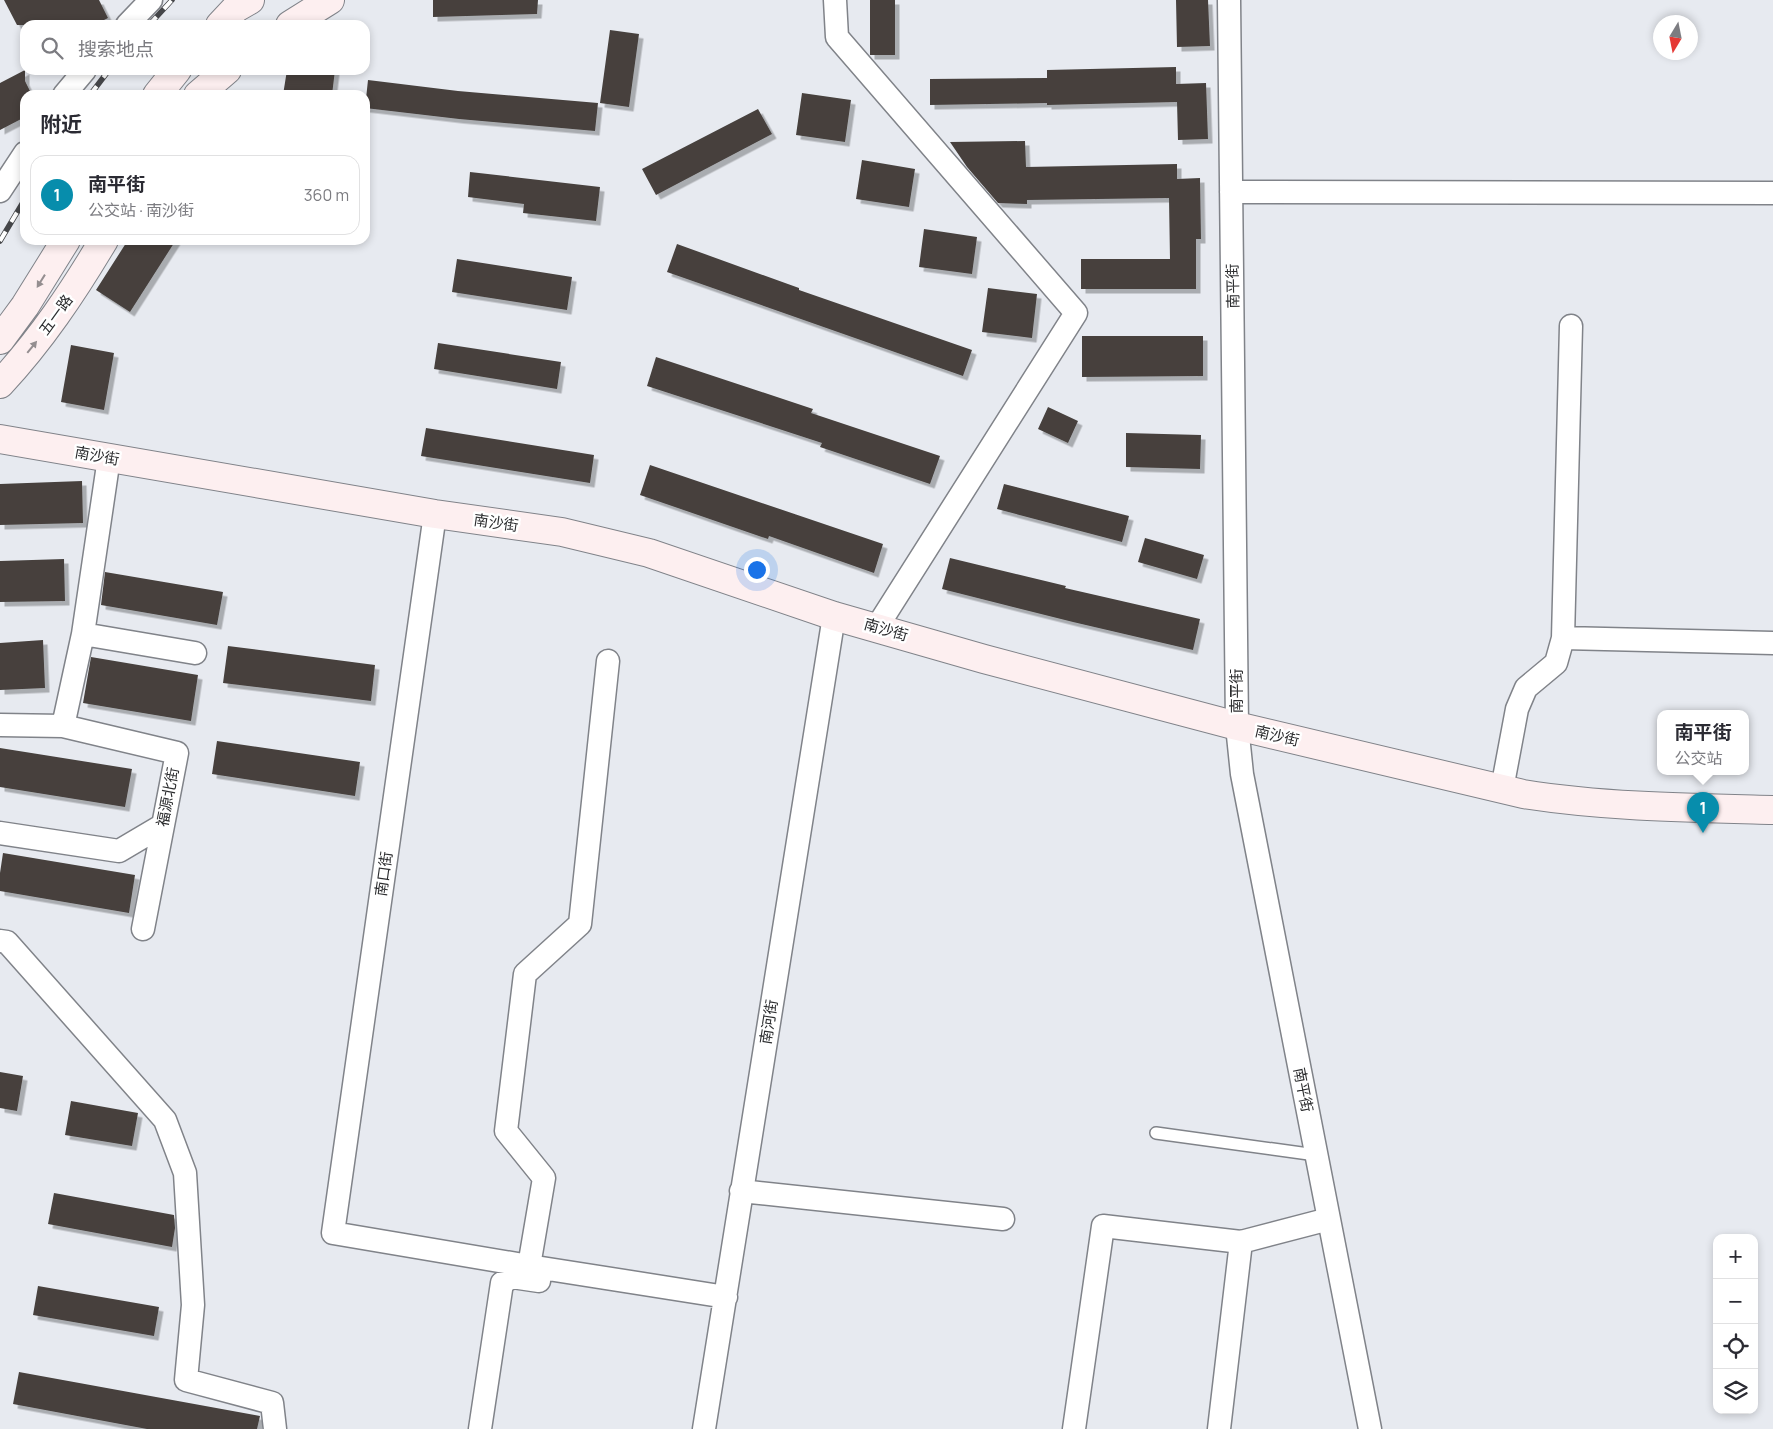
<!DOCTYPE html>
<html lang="zh">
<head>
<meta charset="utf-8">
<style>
  body { margin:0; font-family:Manrope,"Noto Sans SC",sans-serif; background:#f2f2f3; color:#2b2b33 }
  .controls { position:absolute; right:15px; bottom:15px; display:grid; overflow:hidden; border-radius:10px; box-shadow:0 2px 8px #0003 }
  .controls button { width:45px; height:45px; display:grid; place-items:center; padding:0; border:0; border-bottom:1px solid #e1e1e2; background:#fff; color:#2b2b33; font:25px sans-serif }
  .compass { position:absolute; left:1653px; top:15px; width:45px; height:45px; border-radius:50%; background:#fff; box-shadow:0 2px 8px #0003; rotate:190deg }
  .you { position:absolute; left:756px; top:569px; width:18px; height:18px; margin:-12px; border:4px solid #fff; border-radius:50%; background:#1a73e8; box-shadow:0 0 0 8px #1a73e833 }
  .badge { display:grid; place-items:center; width:32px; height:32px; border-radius:50%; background:#078dac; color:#fff; font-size:16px; font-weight:700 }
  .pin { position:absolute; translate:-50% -41px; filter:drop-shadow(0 1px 2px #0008) }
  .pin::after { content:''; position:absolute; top:26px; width:18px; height:15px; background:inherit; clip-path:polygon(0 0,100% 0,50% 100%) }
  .popup { position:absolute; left:1657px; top:710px; width:92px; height:65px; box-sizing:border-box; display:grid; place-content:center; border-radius:10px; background:#fff; filter:drop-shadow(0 1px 4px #0005); font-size:16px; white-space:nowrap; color:#7c7c81 }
  .popup b { font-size:19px; color:#2b2b33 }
  .popup::after { content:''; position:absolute; left:50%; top:100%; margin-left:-10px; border:10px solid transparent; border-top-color:#fff }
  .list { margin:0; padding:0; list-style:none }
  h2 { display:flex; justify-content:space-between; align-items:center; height:65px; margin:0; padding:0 20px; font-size:21px }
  h2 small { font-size:16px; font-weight:400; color:#7c7c81 }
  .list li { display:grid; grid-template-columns:32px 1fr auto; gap:15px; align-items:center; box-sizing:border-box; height:80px; margin:0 10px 10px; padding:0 10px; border:1px solid #e1e1e2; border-radius:15px }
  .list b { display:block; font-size:19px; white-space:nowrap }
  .list p { margin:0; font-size:16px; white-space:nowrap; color:#7c7c81 }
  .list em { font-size:16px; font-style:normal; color:#7c7c81 }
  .icon { flex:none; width:28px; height:28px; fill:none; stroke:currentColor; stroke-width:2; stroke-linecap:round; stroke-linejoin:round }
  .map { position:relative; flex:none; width:1773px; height:1429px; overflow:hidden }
  .search { position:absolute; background:#fff; box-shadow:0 2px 8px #0003; left:20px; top:20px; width:350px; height:55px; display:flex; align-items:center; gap:12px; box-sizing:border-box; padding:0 18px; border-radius:15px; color:#7c7c81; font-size:19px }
  .panel { position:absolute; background:#fff; box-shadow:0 2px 8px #0003; left:20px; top:90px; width:350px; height:155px; border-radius:15px }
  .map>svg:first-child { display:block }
  .building { fill:#46413e; filter:url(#shadow) }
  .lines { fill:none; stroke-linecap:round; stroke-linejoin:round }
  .lane-casing { stroke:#808389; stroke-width:14 }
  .street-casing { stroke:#808389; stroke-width:25 }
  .secondary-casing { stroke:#808389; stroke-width:30 }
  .lane { stroke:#fff; stroke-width:11 }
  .street { stroke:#fff; stroke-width:22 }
  .secondary { stroke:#fdeff0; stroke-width:28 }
  .rail-casing { stroke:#454649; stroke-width:5.5 }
  .rail { stroke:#fff; stroke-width:4; stroke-dasharray:11; stroke-linecap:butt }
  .oneway { fill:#948e90 }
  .labels { text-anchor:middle; stroke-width:5; stroke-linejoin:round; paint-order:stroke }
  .street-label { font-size:15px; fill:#2c2d2f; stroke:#fff }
</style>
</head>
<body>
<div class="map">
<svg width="1773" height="1429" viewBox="0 0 1773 1429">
  <defs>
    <filter id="shadow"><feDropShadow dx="4.5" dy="4.5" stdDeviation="0" flood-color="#0004"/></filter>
  </defs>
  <rect width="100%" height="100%" fill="#e7eaf0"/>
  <path class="building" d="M4,0H99L108,18L94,25H17Z
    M433,0H538L537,14L433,17Z
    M870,0H895V55H870Z
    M1176,0H1208L1210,46L1177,47Z
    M610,30L639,34L629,107L600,103Z
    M1176,67V84L1206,83L1208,139L1178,140L1177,102L1047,105V103L930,105V79L1047,78V70Z
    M25,70V81L32,95H25V117L0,130V83Z
    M287,70H335L332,95H283Z
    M368,80L458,91L598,103L595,131L459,119L365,108Z
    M802,93L851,100L845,142L796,135Z
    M758,109L772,134L656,195L642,169Z
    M1025,141L1026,167L1177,164V179L1200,178L1201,239H1196V289H1081V259H1170L1169,198L1027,200V204L998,203L967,167L950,142Z
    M862,160L915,169L909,207L856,199Z
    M470,172L600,187L596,221L523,213L524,204L468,197Z
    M924,229L977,237L972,274L919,267Z
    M128,240H176L130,312L96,290Z
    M677,244L799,288V290L972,350L963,376L667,272Z
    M457,259L572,277L567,310L452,292Z
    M988,288L1037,294L1032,338L982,332Z
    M1082,336H1203V376L1082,377Z
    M438,343L561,362L557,389L434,369Z
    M71,345L114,353L104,410L61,402Z
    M656,357L813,409L811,413L940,456L930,484L820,447L822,443L647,386Z
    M1048,407L1078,421L1068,443L1038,429Z
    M426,428L594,455L590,483L421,456Z
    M1126,433L1201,435L1200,469L1126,467Z
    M650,465L883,544L874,573L769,536L768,539L640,495Z
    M82,481L83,523L0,525V484Z
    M1004,484L1129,516L1122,542L997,509Z
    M1145,538L1204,555L1197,579L1138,562Z
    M950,558L1066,586L1065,588L1200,619L1193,650L1073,622L942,589Z
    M64,559L65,601L0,602V561Z
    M105,572L223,592L217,625L101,605Z
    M43,640L45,688L0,690V643Z
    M228,646L375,665L371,701L223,683Z
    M91,657L198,675L191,721L83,703Z
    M217,741L360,762L355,796L212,774Z
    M0,748L132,769L125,807L0,787Z
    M3,853L135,875L129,913L0,891V873Z
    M0,1072L23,1076L17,1111L0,1108Z
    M71,1101L138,1113L132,1146L65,1135Z
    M54,1193L174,1215L175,1228L172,1247L48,1224Z
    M38,1286L159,1307L154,1336L33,1315Z
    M19,1372L260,1416L257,1429H147L13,1404Z"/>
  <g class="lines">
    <g class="lane-casing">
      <path id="lane" d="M1156,1133L1316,1155"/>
    </g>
    <g class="street-casing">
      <path id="street" d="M835,0L837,37L1076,313L877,627
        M1229,0L1237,726L1242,774L1370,1429
        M127,25L151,0
        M64,95L85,70
        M0,191L25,153
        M1231,192L1773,193
        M109,458L83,634L195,653
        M435,514L333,1233L529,1266L726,1297
        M1563,638L1773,643
        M0,725L63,726L177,753L143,929
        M63,726L83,634
        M1502,789L1517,709L1526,688L1556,663L1563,638L1571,326
        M0,833L119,851L163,825
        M0,941L7,942L165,1120L185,1173L193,1305L186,1380L272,1403L275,1429
        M741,1191L1003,1219
        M529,1266L544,1178L506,1131L525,974L580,924L608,661
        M480,1429L502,1283L512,1277L539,1281
        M704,1429L834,616
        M1074,1429L1103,1226L1241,1242L1329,1219
        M1219,1429L1241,1242"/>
    </g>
    <g class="secondary-casing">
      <path id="secondary" d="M220,25L236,8L250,0
        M290,25L330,0
        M157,95L177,70
        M198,95L227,70
        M0,340L25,306L66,240
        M0,384C41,340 73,292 104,240
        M0,439L435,514L562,532L649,553L834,616L984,659L1237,726L1523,794C1605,807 1690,808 1773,810"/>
    </g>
    <use href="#lane" class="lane"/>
    <use href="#street" class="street"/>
    <use href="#secondary" class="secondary"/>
    <g class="rail-casing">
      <path id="rail" d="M149,25L172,0
        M90,95L109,70
        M0,241L25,199"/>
    </g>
    <use href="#rail" class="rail"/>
  </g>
  <defs><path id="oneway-solid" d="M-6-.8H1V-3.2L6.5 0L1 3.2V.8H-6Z" transform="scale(1.25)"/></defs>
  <g class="oneway">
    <use href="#oneway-solid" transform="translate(41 281) rotate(122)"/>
    <use href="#oneway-solid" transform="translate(32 347) rotate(-51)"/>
  </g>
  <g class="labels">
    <g class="street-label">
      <text transform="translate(1233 286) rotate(-91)" y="5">南平街</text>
      <text transform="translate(56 315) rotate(-54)" y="5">五一路</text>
      <text transform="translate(97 456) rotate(10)" y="5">南沙街</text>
      <text transform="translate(496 523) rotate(8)" y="5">南沙街</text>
      <text transform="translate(886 630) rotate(16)" y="5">南沙街</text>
      <text transform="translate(1237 691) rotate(-90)" y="5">南平街</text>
      <text transform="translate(1277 736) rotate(13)" y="5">南沙街</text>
      <text transform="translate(168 797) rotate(-79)" y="5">福源北街</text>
      <text transform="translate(384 874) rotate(-82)" y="5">南口街</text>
      <text transform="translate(769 1022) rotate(-81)" y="5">南河街</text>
      <text transform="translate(1303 1090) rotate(79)" y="5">南平街</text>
    </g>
  </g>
</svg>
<div class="controls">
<button>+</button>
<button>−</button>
<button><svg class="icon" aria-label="locate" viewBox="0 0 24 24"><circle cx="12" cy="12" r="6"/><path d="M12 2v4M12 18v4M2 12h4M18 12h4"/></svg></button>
<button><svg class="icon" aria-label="layers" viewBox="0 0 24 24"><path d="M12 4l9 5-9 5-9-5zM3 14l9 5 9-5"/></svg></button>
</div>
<svg class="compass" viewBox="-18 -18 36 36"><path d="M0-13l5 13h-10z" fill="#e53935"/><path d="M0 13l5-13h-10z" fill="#7c7c81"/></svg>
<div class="you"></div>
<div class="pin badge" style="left:1703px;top:833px">1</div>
<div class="popup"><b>南平街</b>公交站</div>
<div class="search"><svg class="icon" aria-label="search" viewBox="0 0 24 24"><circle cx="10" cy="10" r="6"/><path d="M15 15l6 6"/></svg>搜索地点</div>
<section class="panel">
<h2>附近<small></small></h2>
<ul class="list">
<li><span class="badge">1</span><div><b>南平街</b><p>公交站 · 南沙街</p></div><em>360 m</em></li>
</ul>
</section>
</div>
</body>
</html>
